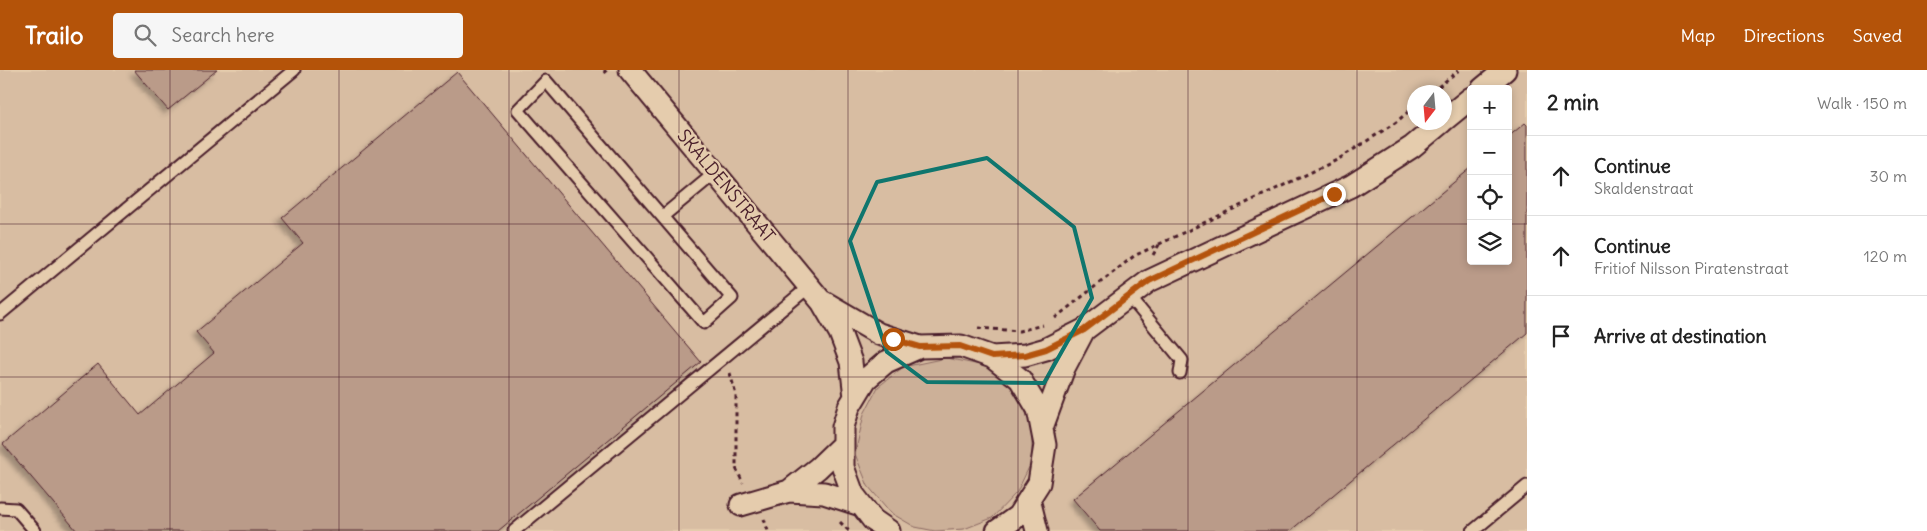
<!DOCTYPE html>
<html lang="en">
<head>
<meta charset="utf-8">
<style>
  body { margin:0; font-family:Delius,sans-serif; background:#f6f6f6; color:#222 }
  .controls { position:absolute; right:15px; top:15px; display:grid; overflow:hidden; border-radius:5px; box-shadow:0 2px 8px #0003 }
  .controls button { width:45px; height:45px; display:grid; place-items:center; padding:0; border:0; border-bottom:1px solid #e0e0e0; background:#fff; color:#222; font:25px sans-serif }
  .compass { position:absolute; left:1407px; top:15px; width:45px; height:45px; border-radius:50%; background:#fff; box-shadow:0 2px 8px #0003; rotate:196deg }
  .stop { position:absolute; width:15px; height:15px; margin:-11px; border:4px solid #b45309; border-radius:50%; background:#fff }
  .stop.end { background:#b45309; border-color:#fff; box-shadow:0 1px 5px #0008 }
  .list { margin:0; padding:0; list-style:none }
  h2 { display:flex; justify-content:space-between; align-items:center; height:65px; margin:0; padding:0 20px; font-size:21px }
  h2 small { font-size:16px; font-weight:400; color:#767676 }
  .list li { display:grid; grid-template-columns:32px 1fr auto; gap:15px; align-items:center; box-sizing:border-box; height:80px; padding:0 20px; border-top:1px solid #e0e0e0 }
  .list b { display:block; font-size:19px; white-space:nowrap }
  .list p { margin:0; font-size:16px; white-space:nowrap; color:#767676 }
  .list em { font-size:16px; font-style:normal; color:#767676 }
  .icon { flex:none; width:28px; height:28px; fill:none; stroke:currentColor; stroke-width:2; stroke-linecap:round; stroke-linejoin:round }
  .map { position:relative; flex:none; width:1527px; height:461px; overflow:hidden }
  header { display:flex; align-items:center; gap:30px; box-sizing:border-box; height:70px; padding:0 25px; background:#b45309; color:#fff }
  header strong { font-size:24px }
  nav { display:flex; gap:28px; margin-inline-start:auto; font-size:18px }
  .search { width:350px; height:45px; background:#f6f6f6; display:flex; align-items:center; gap:12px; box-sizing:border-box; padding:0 18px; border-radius:5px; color:#767676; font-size:19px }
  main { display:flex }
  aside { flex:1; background:#fff }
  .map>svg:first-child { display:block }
  .built { fill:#d8bda2; fill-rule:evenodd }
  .green { fill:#ccb098; stroke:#8b6862 }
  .building { fill:#ba9b89; stroke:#4a1f2b; filter:url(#shadow) }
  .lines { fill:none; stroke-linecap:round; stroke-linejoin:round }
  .lane-casing { stroke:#4a1f2b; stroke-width:15 }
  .street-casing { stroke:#4a1f2b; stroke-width:25 }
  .path { stroke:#4a1f2b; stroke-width:3; stroke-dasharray:4 4; stroke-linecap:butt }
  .lane { stroke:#e5ccad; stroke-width:11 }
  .street { stroke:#e5ccad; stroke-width:21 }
  .route { stroke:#b45309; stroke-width:6 }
  .marked { fill:none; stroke:#0f766e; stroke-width:4; stroke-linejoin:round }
  .grid { fill:none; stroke:#4a1f2b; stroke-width:1; stroke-opacity:0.55 }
  .labels { text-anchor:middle; stroke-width:4.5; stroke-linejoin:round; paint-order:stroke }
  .street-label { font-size:18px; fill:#4a1f2b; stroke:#e5ccad }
</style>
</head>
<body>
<header>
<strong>Trailo</strong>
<div class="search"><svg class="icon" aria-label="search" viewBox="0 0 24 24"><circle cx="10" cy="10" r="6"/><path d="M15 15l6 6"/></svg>Search here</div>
<nav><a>Map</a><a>Directions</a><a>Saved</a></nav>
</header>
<main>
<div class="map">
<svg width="1527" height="461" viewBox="0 0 1527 461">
  <defs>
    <filter id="shadow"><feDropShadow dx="-4.5" dy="4.5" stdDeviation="2.5" flood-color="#0004"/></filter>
  </defs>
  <rect width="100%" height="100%" fill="#e5ccad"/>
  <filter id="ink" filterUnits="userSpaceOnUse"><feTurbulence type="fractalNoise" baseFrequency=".02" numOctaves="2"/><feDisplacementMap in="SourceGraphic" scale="10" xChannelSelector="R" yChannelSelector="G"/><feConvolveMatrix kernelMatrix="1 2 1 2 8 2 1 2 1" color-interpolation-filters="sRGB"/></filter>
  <g filter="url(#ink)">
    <path class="built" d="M0,0H1527V461H0ZM1471,19H1508V191H1471ZM1414,22H1444V52H1414Z"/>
    <path class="green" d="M946,288L985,296L1017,322L1032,357V391L1017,422L992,448L964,459L935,461L915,457L891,443L868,416L855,384L864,344L878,317L903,297Z"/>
    <path class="building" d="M134,0H217L168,40Z
      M457,2L701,292L498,461H77L3,374L98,294L140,345L214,283L196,262L303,173L282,148Z
      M1525,53L1527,55V263L1290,461H1100L1073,429L1471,98V191H1508V67Z"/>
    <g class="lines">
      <g class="lane-casing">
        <path id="lane" d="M546,11L732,228L704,253L518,40Z
          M663,146L715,103
          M1129,226L1182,290L1180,303
          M0,244L294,0
          M0,438L16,439L35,461
          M514,461L810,216
          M1473,461L1527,416"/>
      </g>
      <g class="street-casing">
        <path id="street" d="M630,0L822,232L840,263L851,292L855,327
          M1482,19L1505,0
          M1444,50L1471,28
          M824,232L879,264L920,277
          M992,287L1025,285L1046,279L1084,260L1149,211L1351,116L1412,77L1442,52
          M1042,358L1064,298L1084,260
          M789,421L818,398L843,374
          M1029,429L1037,461
          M741,435L789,421L824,423L861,435
          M889,461L873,450L853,424L843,397V357L849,337L866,309L886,292L920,277L961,276L992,287L1020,309L1038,339L1045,375L1039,413L1018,446L997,461"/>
      </g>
      <path class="path" d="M604,0L609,6
        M1432,22L1459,0
        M1153,185L1160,173
        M1055,248L1134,186L1337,90L1395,53L1414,37
        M978,258L1019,261L1043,255
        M730,303L736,325V398L743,413
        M764,449L768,461
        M840,452L849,461"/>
      <use href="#lane" class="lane"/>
      <use href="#street" class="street"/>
    </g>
  </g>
  <g class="lines" filter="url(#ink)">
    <path class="route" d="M893,269L920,277L960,276L992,287L1025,285L1046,279L1084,260L1149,211L1334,124"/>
  </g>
  <path class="marked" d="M987,88L1074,157L1092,228L1044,313L927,312L887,282L850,171L877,112Z"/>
  <path class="grid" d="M170,0V461M339,0V461M509,0V461M679,0V461M848,0V461M1018,0V461M1188,0V461M1357,0V461M0,154H1471M1508,154H1527M0,307H1527"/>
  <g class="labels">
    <g class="street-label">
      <text transform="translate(726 116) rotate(50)" y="6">SKALDENSTRAAT</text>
    </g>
  </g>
</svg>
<div class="controls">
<button>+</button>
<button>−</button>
<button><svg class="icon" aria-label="locate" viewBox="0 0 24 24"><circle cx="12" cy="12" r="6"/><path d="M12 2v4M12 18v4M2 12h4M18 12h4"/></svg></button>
<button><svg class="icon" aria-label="layers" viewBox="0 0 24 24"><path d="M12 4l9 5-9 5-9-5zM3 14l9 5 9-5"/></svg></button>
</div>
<svg class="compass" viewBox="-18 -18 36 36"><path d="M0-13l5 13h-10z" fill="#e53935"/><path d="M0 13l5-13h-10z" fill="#767676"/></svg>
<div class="stop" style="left:893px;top:269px"></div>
<div class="stop end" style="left:1334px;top:124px"></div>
</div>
<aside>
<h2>2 min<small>Walk · 150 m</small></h2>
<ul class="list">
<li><svg class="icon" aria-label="ahead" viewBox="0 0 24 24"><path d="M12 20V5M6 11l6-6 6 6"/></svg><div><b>Continue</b><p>Skaldenstraat</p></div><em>30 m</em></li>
<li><svg class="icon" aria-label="ahead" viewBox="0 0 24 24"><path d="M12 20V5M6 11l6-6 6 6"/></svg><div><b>Continue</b><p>Fritiof Nilsson Piratenstraat</p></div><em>120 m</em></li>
<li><svg class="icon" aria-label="arrive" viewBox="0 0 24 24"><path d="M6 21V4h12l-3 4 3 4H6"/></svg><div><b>Arrive at destination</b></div></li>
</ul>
</aside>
</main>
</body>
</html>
